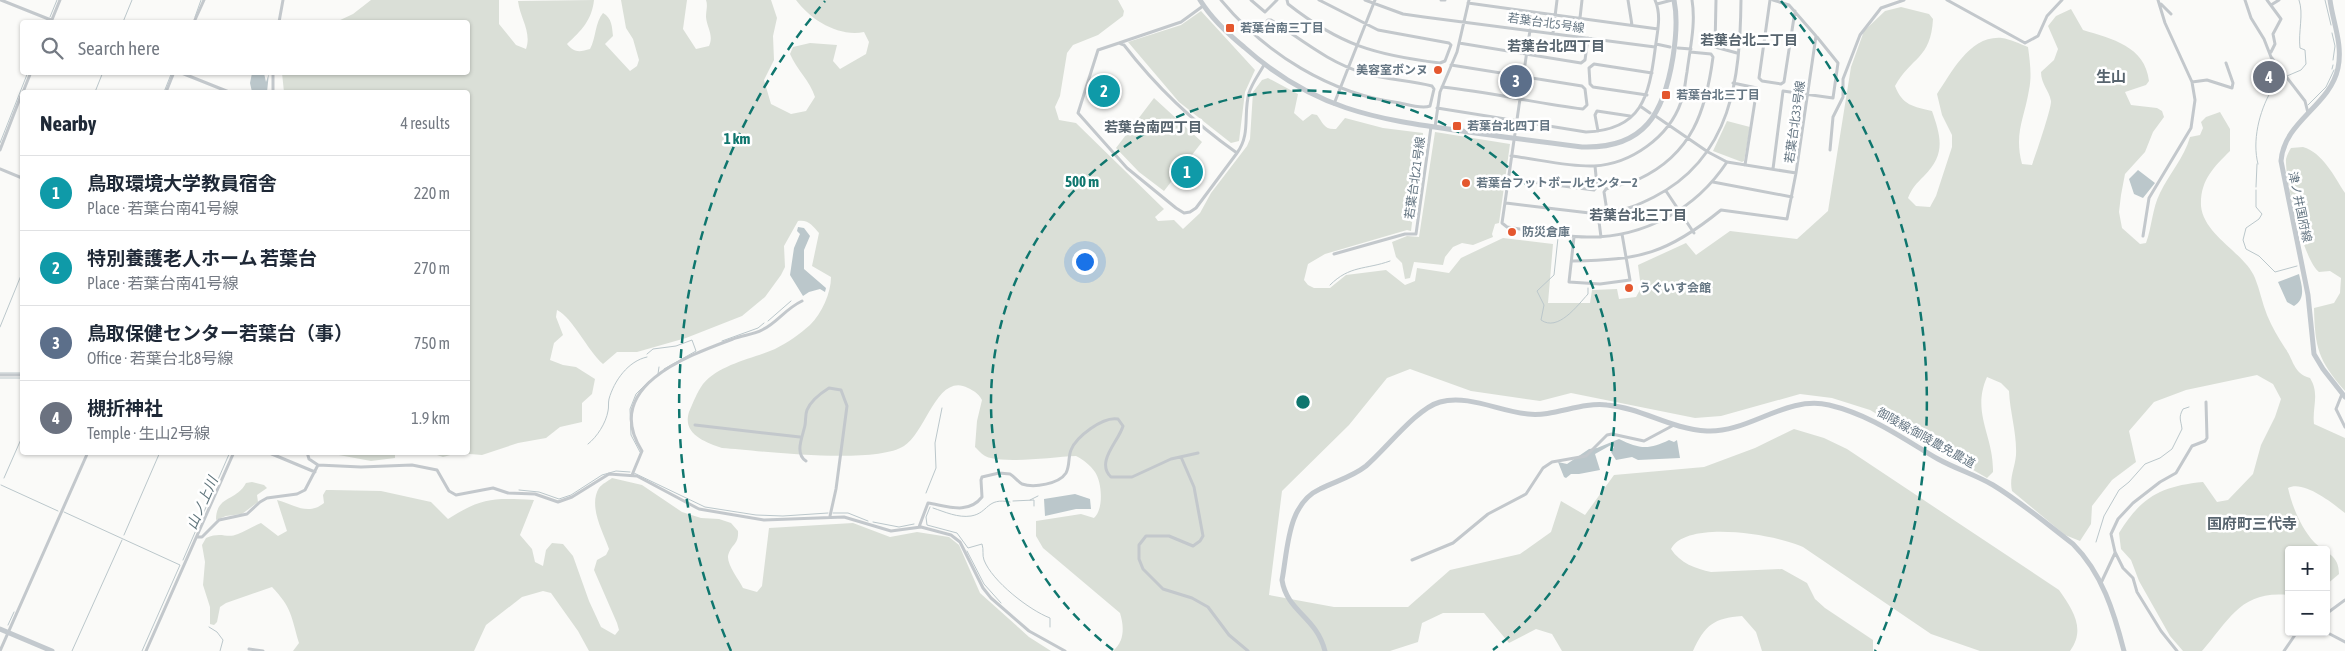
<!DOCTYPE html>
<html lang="en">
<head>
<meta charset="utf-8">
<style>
  body { margin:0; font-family:"Asap Condensed","Noto Sans JP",sans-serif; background:#f2f2f3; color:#1f2937 }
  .controls { position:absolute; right:15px; bottom:15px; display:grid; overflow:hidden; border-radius:5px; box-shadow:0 1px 4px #0004 }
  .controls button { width:45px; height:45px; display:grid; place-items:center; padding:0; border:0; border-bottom:1px solid #e0e1e3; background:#fff; color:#1f2937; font:25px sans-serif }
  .you { position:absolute; left:1084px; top:261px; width:18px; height:18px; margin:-12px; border:4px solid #fff; border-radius:50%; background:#1a73e8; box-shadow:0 0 0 8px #1a73e833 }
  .badge { display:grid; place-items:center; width:32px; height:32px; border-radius:50%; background:#ea580c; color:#fff; font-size:16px; font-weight:700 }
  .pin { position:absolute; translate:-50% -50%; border:2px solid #fff; box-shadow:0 1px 5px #0006 }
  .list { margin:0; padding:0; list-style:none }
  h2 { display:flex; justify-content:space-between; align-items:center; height:65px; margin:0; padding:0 20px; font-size:21px }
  h2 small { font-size:16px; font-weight:400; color:#747a83 }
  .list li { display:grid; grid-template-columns:32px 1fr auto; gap:15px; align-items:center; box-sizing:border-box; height:75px; padding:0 20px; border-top:1px solid #e0e1e3 }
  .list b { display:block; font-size:19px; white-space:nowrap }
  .list p { margin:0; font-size:16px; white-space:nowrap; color:#747a83 }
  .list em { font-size:16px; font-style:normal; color:#747a83 }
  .icon { flex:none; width:28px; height:28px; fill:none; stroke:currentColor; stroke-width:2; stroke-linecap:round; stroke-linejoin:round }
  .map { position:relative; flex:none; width:2345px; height:651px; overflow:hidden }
  .search { position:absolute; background:#fff; box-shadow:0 1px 4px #0004; left:20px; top:20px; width:450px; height:55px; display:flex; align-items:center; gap:12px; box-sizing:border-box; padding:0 18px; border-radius:5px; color:#747a83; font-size:19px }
  .panel { position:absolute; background:#fff; box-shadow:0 1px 4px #0004; left:20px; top:90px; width:450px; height:365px; border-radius:5px }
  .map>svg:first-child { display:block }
  .green { fill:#dadfd7 }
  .water { fill:#bbc7cb }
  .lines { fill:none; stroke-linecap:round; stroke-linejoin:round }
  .stream { stroke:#bbc7cb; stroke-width:1 }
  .street { stroke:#c3c8cc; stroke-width:3 }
  .secondary { stroke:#c3c9ce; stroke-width:5 }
  .ring { fill:none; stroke:#0f766e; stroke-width:2.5; stroke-dasharray:9 6 }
  .poi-dot { fill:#e4572e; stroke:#fff; stroke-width:2 }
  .labels { text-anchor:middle; stroke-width:5; stroke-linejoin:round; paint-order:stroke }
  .street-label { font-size:12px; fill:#657683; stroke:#fff }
  .poi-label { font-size:12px; font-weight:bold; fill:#657683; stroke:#fff; text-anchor:start }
  .neighbourhood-label { font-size:14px; font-weight:bold; fill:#57646e; stroke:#fff }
  .water-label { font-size:14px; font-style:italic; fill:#60757c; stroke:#fff }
  .quarter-label { font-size:15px; font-weight:bold; fill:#57646e; stroke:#fff }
  .centre { fill:#0f766e; stroke:#fff; stroke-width:2.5 }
  .ring-label { font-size:15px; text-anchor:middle; font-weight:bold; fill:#0f766e; stroke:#fff; stroke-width:5; stroke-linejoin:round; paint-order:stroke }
</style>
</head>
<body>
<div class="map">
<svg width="2345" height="651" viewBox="0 0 2345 651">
  <rect width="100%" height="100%" fill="#fafaf8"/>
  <path class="green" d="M371,0H499V24L516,45L526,49C532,32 520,18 518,1L594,0C592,20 581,31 567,44C574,53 580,52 590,49C596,38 595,22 603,13C612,18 612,27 613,36L605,44L630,71L637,66L639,60L633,39L626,28L621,0H687L683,29L696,49L709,46C714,35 707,28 706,17C706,10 708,6 706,0H771L777,18L773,36L774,60L764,80L771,104L791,114L806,111L815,97C810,81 797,70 790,54L793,47L810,43L837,45L833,61L840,69L866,54L869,42L864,32C838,37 811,20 796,0H1118L1124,11L1123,16L1098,35L1073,45L1067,53L1060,96L1055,107L1059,120L1076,123L1164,209L1155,217L1158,221L1174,220L1183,229L1200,213L1211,193L1247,146L1250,139L1253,92L1262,80L1268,78L1298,94L1294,113L1303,121L1312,114L1317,115C1323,123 1324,130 1336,129L1345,118L1383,128L1423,133L1411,231L1407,230L1325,254L1308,264L1304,280L1308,285L1314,288H1330L1346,275L1386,270L1405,285L1415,281L1417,268L1449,273L1461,258L1503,238L1553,244L1548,303H1590L1592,290L1617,289L1619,299L1636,297L1641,288L1638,265L1686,243L1696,255L1730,231L1797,239L1828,211L1851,67L1864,31L1885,11L1901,7L1929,14L1933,19C1931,59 1911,57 1895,86C1902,105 1914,107 1932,111C1941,137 1946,154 1924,176C1916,184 1912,188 1908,198L1916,206L1930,207L1936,196L1952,147V135L1942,115L1937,94C1952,72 1970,35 2002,38C2010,39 2020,44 2028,47C2030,62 2032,76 2029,90C2024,120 2014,133 2022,164L2032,165C2035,157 2052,107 2051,101C2049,90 2041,84 2041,72L2054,60L2058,49L2048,26L2056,16L2071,9L2083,30C2112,39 2145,46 2149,81L2146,85L2125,92L2131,105L2157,108L2162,111L2164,117L2153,132L2145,152L2125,174L2121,195L2119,212L2122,228L2140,244L2146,243C2152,227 2152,209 2160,193C2169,174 2184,158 2190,137L2200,135L2203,128L2201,122L2206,117L2220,112L2230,129V151C2214,167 2200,180 2201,206C2204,236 2245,253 2255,278C2260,290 2262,303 2267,315C2272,327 2278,337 2285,348C2294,360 2293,373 2310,378C2320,394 2312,407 2314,424L2345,438V513C2332,503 2304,480 2288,488C2292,506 2301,528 2314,542C2325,553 2339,554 2339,574L2326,585V550H2289V595C2241,590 2230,619 2202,651H2183L2170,636L2139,581L2131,560L2121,549L2119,533C2141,497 2161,486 2203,482L2217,502L2228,500L2253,474L2261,445L2275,417L2281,399L2273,384L2257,375L2186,390L2154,402L2129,431L2136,462L2112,480L2092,506L2091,524L2080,541L2065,535L2012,491C2009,478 2015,468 2016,455C2017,433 2010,413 2009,391L2001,383L1987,377C1971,413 1994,436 1993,472L1987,478L1870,410L1832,398L1800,394L1721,416L1695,418L1571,393L1540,401L1471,391L1410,369L1387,378L1349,425L1282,491L1269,595L1334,607H1408L1450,570L1520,554L1551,532L1561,501L1585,515L1614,475L1704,467L1755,448L1794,429L1824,438L1847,449L2059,590C2073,610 2086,629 2070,651H1980L1931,634L1803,547C1777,535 1687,519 1671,549C1680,563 1696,569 1711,572L1782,569L1807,583L1815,599L1825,608L1873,640V651H1762L1756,632L1742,616C1714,618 1705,625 1693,651H1562L1552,634L1536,629L1509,643L1484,613H1443L1422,623L1418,642L1390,651H1113C1125,641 1124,626 1120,613L1043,548L1036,536V521L1081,514L1094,518C1104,509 1102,482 1095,472C1090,465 1084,460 1076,456C1053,457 1012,463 991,458C984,457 979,451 975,447L977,421L982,400C978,393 974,391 968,388C937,372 926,433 904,446C874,465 762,451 722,448C705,442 682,434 689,412C693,403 697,392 703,384C720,364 752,359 775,349C787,343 800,334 810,325C822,313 831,293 831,277L812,266L819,233C813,226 808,219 798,221L784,246L785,267L781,275L765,297L742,316L686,338L637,352H617L603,364C587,350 573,318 557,310L556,317L563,335L554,343L550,360L563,365L576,367L595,379L592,394L582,403V422L560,427L546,438L518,443L482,455L458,453L443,457L431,453L468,452V92H284L282,73L468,72V22H336L353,14Z
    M1201,11L1255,70L1245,92L1239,141L1231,143L1179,102L1128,42L1181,25Z
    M1154,98L1202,142L1164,191L1139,172L1116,148Z
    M1727,121L1750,127L1744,161L1742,162L1713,151Z
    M1435,132L1510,144L1499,223L1495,224L1492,234L1493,237L1473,245L1462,243L1453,247L1445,257L1443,265L1414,262L1410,278L1405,279L1402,263L1396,257L1392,242L1407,236L1419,237Z
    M2303,147C2323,153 2334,176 2345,193V391C2318,360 2315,348 2314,308L2334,303L2340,293L2341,278L2330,271L2319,272C2303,260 2285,180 2286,159C2287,155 2289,151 2291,148Z
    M328,453H395V458L371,461Z
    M612,478L642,485L682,512L701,518L719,519L731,523L738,531C739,545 731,544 728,556C727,565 739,580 743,588L757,592L762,586L769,528L853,523L890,537L917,532L949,537L959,545L980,593L1029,637L1051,651H589L578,631L551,593L543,591L522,597L486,625L474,651H293L299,643C291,616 292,608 272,587L226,603L220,607L217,622L214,625L210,624V607L203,585L205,562L202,545L206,538C222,531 226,539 238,534C246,531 253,526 261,523L278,536L287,531L277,500C295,505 308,516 324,503L323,495L326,490H331L381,491L431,502L448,519C483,497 493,498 534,500L520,535L532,549L535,562L543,566L546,550L552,543L563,544L573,556L589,601L601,627L615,635L619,630L617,623L594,570L597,560L606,555L609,549C603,532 588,506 599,488C602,484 608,481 612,478Z
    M252,482L264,485L267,488L257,495L258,502L242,514L226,516L216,520C216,495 236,502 246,483Z"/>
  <path class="water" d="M252,73H264L266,82L269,73L267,92H252L250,83Z
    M2138,170L2155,183L2143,198L2134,194L2129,179Z
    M798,227L804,228L810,236L804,250V269L826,288L825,292L820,289L809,292L803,296L790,275L794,248L800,234L797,231Z
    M2299,274C2302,286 2306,299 2294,306L2287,302L2278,282Z
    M1619,439C1639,449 1649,450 1669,440L1674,442L1677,440L1680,458L1638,460L1632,457L1616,460L1611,452L1614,447L1611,445L1595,454L1600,470L1579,474H1571L1566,478L1564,477L1558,462L1567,464L1589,449L1597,448Z
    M1075,494L1090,499L1091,509H1076L1045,516L1044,499Z"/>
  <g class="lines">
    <path class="stream" d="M2325,0L2331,25
      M50,17L57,0
      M195,17L201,0
      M123,22L132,0
      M2332,33L2335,46L2333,60
      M2332,69L2333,65
      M2287,76L2301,70L2306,64L2305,50L2300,48C2298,32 2304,14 2299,0
      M2279,81L2284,77
      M95,92L103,72
      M164,92L172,72
      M2308,105L2326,87L2334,70
      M0,143L28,72
      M2258,164C2252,141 2259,112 2271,91
      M2256,187L2257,164
      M2256,190V207L2262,214L2259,219L2246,228L2243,240L2246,249L2259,256L2275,272L2297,266
      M1558,238L1554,275L1537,291L1544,305L1541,320C1558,332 1577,306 1588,294V288
      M1330,285C1350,265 1365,270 1390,261
      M768,321L791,301
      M0,327L22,273
      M722,341L758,328L764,323
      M647,354L653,349L676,346L692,340L696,351L664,369
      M0,373H22
      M658,374L659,367
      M0,378H22
      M588,444C597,437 606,423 608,411C609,407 608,403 609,399C614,381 628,361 647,357
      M640,452L631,435L630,409L636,394L649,381
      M634,473L705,507L756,515L783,516L828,513
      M4,478L22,437
      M1,485L58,511
      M519,490L539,492L559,499L571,495L602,475L616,471L630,472
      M926,493L936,468L935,443L942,408
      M1030,500L1038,496
      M1013,501L1034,500V506
      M930,507L926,517L927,525L957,533L968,548L982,544C984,550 982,555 984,560C992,581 1029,610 1050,618V627
      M933,508C945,512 958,518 971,516C989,513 986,497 1010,502
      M64,512L180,565L142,651
      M833,513H848L868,521
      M873,522L899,527L914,524
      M124,535L160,452
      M2096,542L2104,516L2119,490L2129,482L2145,464L2160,458L2172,449L2182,429C2181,420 2178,418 2183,409L2189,407
      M967,551L984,584L1001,603
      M183,560L230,452
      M8,625L14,612
      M209,627L217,632L223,640L220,651
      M72,651L122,540"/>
    <path class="street" d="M1,0L56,22
      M1221,0C1266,54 1330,94 1400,103C1409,105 1422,109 1430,106L1434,89L1432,86C1410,80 1386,80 1364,73C1329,63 1301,39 1271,20H1268L1255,35
      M1251,0L1265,12L1277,0
      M1287,0L1288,4C1340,45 1375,55 1440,63L1445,61L1451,45L1449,43L1378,30L1319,0
      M1365,0L1403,14L1424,17L1655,47
      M1441,0H1445
      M1628,0L1632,25
      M1716,0L1715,47L1737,53
      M1770,0L1759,78L1762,81L1781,84L1784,82L1795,11
      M1947,0L2025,43L2038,36L2047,16L2062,0
      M2245,0L2251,18L2264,39L2271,57L2305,101L2308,113
      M2267,0L2281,19L2273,34L2275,44L2271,52
      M1468,3L1658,29
      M1657,4L1672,0
      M2161,4L2171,14
      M2271,5L2279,0
      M1580,18L1582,0
      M51,22L60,0
      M194,22L204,0
      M279,22L283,0
      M1530,30L1502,223L1507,227C1533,231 1560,237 1587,237C1644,238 1696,209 1727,162
      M1553,33L1557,0
      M1119,43L1181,22L1203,6
      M1459,43L1581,63L1585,60L1588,38
      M1656,44L1670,47
      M1678,48L1691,49
      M1690,52L1711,54L1713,57C1706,111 1692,154 1639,179C1628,184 1616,185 1606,189L1604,192L1607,211C1624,212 1640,204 1654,197C1732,157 1740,79 1741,0
      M179,72L229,92
      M2192,82L2207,80L2232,88L2233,83L2226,63
      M1733,83L1757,88L1745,165
      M1442,87C1490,92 1535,103 1583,109L1587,105L1585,89L1582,86L1451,65
      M23,92L31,72
      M166,92L174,72
      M273,92V72
      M1647,95L1593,87L1590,84L1589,68L1594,64L1652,73
      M1334,104L1375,0
      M1640,106L1650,113
      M1437,108L1586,132C1642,130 1649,96 1655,50C1657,33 1662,16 1655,0
      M1654,115L1708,152L1727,162L1796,173L1816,36L1789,5L1773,0
      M1435,127L1440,92L1457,52L1469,0
      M1598,131L1595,115L1597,111L1630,116
      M0,150L22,93
      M1830,150L1833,117L1843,97V79L1860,35L1881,8L1904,0
      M1237,153C1193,122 1157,88 1124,45L1119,43L1098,50L1078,113L1127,168L1176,208L1184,213L1190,212L1196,208L1237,153C1251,134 1243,114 1249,93C1252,83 1259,74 1264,65
      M1511,156C1538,159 1567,167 1594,166C1631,164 1669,137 1681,102C1685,92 1685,82 1687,72C1690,48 1696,24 1692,0
      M0,169L22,178
      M1773,169L1783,91L1833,98L1838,63L1817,37
      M1509,179L1594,190L1597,186L1595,166
      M1713,182L1792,197
      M1666,191L1694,233
      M1506,203L1598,214L1601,237
      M2143,236L2149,198L2191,128L2195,100L2192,82L2165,23L2158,0
      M1574,237L1569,282L1600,284L1630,280L1622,234
      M1334,254L1405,234H1416L1431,127
      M1572,261C1640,260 1667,254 1721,210L1787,219L1796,173
      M0,375H22
      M2342,394L2336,409L2345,427
      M695,425L800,437
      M267,452L315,472
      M307,452L309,459L318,465L361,467L412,465L437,470L449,491L456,495L493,488L508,493L535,494L558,502L572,497L609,474L637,476L699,509L764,520L844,517L891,531L921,527L951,535L960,542L983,588L991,598L1029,631L1065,651
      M1181,457L1194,487L1203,536L1200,541L1193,546L1169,536H1146L1139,545V559L1143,569L1163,589L1192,598L1208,607L1229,635L1248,651
      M806,461C794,453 803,436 805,425C806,420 805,415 807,410C811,400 821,393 829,388L841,390L847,406L836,489L830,516
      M632,475L642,451C601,387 687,356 733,339C742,335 753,335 762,330C777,323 785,309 802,301
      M919,527L928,503C947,506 968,515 982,497L981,480L982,477L999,473L1010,474C1015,477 1018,482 1022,484C1034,488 1059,484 1066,473C1070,466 1068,457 1071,450C1076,437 1103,416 1118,419L1123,426C1119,441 1095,462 1111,477H1132L1171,459L1198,453
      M197,537H202L219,520L247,514L260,502L267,498L297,494L305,490L318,465
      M1412,560L1453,543L1488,514L1526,494L1543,468L1552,462L1586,456L1607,435L1612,434L1644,441L1672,426
      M2101,583L2115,553
      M2326,614L2345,600
      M2326,632L2345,642
      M249,649L263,651
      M0,651L88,452
      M146,651L234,452
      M2177,651L2161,631L2137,592L2133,578L2123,568L2115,552L2111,534L2118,519L2133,503L2160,482L2176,473L2192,446L2205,441L2207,438L2206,402
      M2284,651L2297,632"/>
    <path class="secondary" d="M1200,0C1211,18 1228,34 1244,47C1313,109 1374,119 1462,131C1502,137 1542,142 1582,147C1645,149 1664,113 1673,57C1676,38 1678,19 1674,0
      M2330,0C2333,23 2343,44 2338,68C2330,106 2284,121 2281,161L2308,295L2314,354L2323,369L2345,397
      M0,629L52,651
      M1325,651C1316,616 1287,612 1282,580C1288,549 1287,504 1320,489C1336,481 1352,477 1366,466C1386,449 1417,408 1440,402C1468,394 1501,412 1528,414C1554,417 1580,402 1607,405C1642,408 1670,429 1707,431C1749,433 1786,395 1829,405C1871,415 1902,438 1938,459C1956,469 1976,475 1993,485C2021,502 2047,524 2073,544C2102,573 2114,612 2124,651"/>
  </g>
  <g class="ring">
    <path d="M1113 650A312 312 0 1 1 1493 650"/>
    <path d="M731 651A624 624 0 0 1 825 1M1781 1A624 624 0 0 1 1875 651"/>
  </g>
  <g class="poi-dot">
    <rect x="1225" y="23" width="10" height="10" rx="2.5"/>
    <circle cx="1438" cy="70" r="5"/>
    <rect x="1661" y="90" width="10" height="10" rx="2.5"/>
    <rect x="1452" y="121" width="10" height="10" rx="2.5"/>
    <circle cx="1466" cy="183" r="5"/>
    <circle cx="1512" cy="232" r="5"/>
    <circle cx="1629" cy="288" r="5"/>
  </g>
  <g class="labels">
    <g class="street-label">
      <text transform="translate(1546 23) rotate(8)" y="4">若葉台北5号線</text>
      <text transform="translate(1795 122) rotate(-82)" y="4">若葉台北33号線</text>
      <text transform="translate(1415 178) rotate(-82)" y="4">若葉台北21号線</text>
      <text transform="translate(2300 207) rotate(78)" y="4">津ノ井国府線</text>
      <text transform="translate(1926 438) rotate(29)" y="4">御陵線;御陵農免農道</text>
    </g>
    <g class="poi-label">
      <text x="1240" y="32">若葉台南三丁目</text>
      <text x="1428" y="74" text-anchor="end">美容室ボンヌ</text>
      <text x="1676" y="99">若葉台北三丁目</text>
      <text x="1467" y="130">若葉台北四丁目</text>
      <text x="1476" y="187">若葉台フットボールセンター2</text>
      <text x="1522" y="236">防災倉庫</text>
      <text x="1639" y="292">うぐいす会館</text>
    </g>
    <g class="neighbourhood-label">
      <text x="1749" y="45">若葉台北二丁目</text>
      <text x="1556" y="51">若葉台北四丁目</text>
      <text x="1153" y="132">若葉台南四丁目</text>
      <text x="1638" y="220">若葉台北三丁目</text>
    </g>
    <g class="water-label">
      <text transform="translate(202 503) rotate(-66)" y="5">山ノ上川</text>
    </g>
    <g class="quarter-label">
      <text x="2111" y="82">生山</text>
      <text x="2252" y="529">国府町三代寺</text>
    </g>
  </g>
  <circle cx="1303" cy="402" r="8" class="centre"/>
  <g class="ring-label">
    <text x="737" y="144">1 km</text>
    <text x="1082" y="187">500 m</text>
  </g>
</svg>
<div class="controls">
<button>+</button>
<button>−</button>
</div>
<div class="you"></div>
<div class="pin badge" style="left:1187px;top:172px;background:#0f9aa8">1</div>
<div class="pin badge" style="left:1104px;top:91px;background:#0f9aa8">2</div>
<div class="pin badge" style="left:1516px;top:81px;background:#5c6f8a">3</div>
<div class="pin badge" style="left:2269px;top:77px;background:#6b7280">4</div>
<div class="search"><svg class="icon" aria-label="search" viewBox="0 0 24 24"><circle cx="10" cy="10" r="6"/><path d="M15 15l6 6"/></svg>Search here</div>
<section class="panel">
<h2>Nearby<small>4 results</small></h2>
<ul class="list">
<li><span class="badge" style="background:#0f9aa8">1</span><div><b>鳥取環境大学教員宿舎</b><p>Place · 若葉台南41号線</p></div><em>220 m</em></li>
<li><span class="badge" style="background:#0f9aa8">2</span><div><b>特別養護老人ホーム 若葉台</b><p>Place · 若葉台南41号線</p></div><em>270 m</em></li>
<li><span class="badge" style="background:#5c6f8a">3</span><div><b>鳥取保健センター若葉台（事）</b><p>Office · 若葉台北8号線</p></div><em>750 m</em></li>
<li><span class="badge" style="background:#6b7280">4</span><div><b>槻折神社</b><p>Temple · 生山2号線</p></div><em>1.9 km</em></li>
</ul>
</section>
</div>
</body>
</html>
